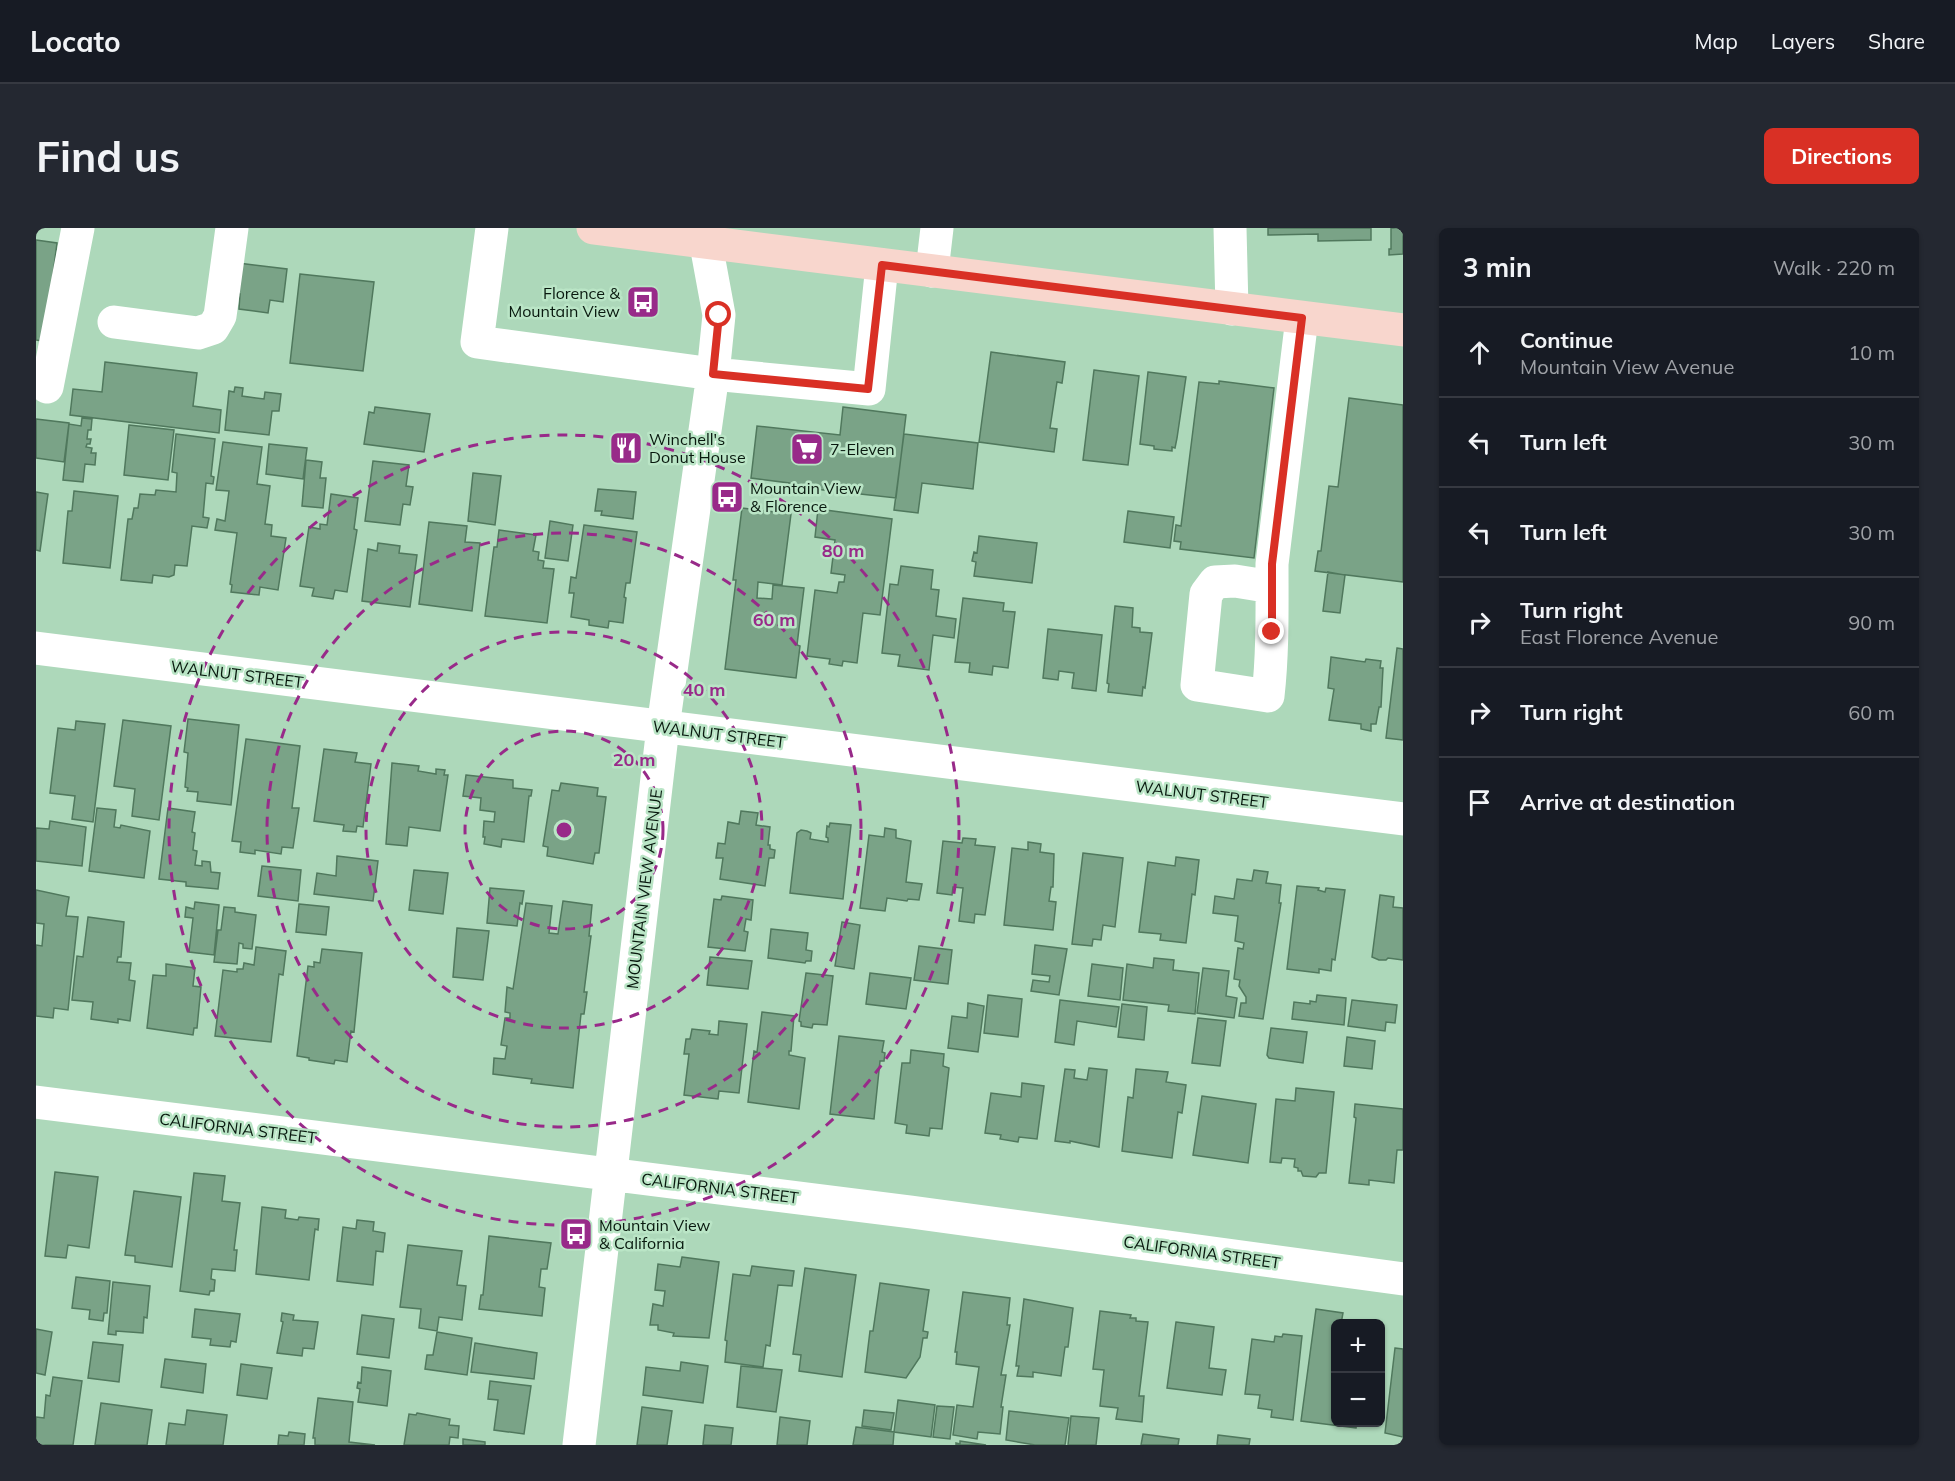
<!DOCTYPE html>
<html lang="en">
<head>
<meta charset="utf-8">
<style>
  body { margin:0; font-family:Mulish,sans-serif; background:#242831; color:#f1f3f6 }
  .controls { position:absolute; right:18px; bottom:18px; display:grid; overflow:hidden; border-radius:9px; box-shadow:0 2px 4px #0004 }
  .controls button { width:54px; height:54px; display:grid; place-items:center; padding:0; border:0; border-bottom:2px solid #363941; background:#171b24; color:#f1f3f6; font:30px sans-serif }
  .stop { position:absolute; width:18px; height:18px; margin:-14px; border:4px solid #d93025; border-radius:50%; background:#fff }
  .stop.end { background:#d93025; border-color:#fff; box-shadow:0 2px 6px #0008 }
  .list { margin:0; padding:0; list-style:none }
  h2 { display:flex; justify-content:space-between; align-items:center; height:78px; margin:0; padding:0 24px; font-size:26px }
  h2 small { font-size:20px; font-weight:400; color:#9ea1a6 }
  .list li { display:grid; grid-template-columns:39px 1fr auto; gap:18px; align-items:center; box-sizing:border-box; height:90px; padding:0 24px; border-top:2px solid #363941 }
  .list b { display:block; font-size:22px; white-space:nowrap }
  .list p { margin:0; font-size:20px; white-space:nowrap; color:#9ea1a6 }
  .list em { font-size:20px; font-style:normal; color:#9ea1a6 }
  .icon { flex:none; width:33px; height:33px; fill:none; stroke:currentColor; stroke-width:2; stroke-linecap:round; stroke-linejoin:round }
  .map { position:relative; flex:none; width:1367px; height:1217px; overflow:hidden; border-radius:9px }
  header { display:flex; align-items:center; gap:36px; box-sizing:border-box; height:84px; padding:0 30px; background:#171b24; border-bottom:2px solid #363941 }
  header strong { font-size:28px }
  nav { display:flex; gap:33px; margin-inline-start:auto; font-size:21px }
  .intro { display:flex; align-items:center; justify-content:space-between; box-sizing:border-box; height:144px; padding:0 36px }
  h1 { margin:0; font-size:42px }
  .button { padding:15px 27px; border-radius:9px; background:#d93025; color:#fff; font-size:21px; font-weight:700 }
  main { display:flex; gap:36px; padding:0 36px }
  aside { flex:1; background:#171b24; border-radius:9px; box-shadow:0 2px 4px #0004 }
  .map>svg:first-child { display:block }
  .building { fill:#7aa387; stroke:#50785d; stroke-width:1.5 }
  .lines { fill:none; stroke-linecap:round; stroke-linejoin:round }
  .minor { stroke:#fff; stroke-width:33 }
  .major { stroke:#f8d6cd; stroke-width:33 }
  .route { stroke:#d93025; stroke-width:8 }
  .ring { fill:none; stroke:#982a89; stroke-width:3; stroke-dasharray:10 8 }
  .labels { text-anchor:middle; stroke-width:5; stroke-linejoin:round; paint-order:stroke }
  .poi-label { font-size:16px; fill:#08180e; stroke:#bae5c6; text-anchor:start }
  .street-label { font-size:16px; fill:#08180e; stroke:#bae5c6 }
  .centre { fill:#982a89; stroke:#bae5c6; stroke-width:3 }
  .ring-label { font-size:18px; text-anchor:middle; font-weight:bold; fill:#982a89; stroke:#bae5c6; stroke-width:5; stroke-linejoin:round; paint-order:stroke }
</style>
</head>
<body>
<header>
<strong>Locato</strong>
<nav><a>Map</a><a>Layers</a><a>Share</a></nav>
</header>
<div class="intro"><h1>Find us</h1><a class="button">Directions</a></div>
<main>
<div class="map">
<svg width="1367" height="1217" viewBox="0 0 1367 1217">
  <rect width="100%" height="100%" fill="#add8ba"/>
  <path class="building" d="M1232,0H1335V12L1282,13V6L1232,7Z
    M1355,0H1367V26L1353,27V21H1355Z
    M0,12L21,15L17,47L13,114L0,112Z
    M202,35L251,41L247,74L234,72L232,85L203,81L204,66H199Z
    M264,46L338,54L327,143L254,135Z
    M955,124L1029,134L1026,155L1021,154L1014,200L1021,201L1018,224L943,214Z
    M69,134L161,145L157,178L185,182L183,205L34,187L37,161L66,164Z
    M1058,142L1103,148L1092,237L1047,232Z
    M1112,144L1150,149L1141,210L1139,220L1136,219V223L1118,221V218L1104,216Z
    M1183,153L1238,160L1218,330L1144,321L1145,314L1138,313L1140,297L1145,298L1163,154L1183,156Z
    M199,159L207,160L206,168L228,171L229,164L245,166L243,183H236L233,207L189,202L193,163L198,164Z
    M1313,170L1367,177V354L1279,343L1282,323H1285L1293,258L1302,259Z
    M339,179L394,186L388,224L328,216L333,184L338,185Z
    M807,179L870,187L860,270L752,258L753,255L715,250L721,198L804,207Z
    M46,190L56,191L55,202H52L51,211H55L54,216H51L50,219L56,220L55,225H60L59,237L49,236L47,254L27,252L33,196L45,198Z
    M0,191L33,195L28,234L0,230Z
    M93,197L138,202L132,252L88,247Z
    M140,206L179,211L175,248L178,249L177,256L170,255L167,289L173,290L171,300L156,298L151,338L139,337L138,347L133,349L117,347L116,355L85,352L92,291H96L98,280H102L104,266L119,267L120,262L140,264L141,245L136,244Z
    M868,206L942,215L937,261L886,255L882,285L858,282Z
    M187,214L226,219L221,256L234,258L229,296L236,297L235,308L250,310L242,362L224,359L223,367L195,364L196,357L194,356L201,305L179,302L181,291L189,293L193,263L180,262Z
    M233,216L271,220L267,251L230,246Z
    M270,232L286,234L284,250H290L287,280L266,278Z
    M337,233L373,237L370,258L377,259L374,277L367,276L364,297L329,293Z
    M437,245L465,248L459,297L432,293Z
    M562,261L600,264L597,291L565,287L566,283H559Z
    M38,263L82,268L74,340L27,335L32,283H36Z
    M0,264L12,266L4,323L0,322Z
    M295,266L322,270L318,301L321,302L311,364L299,362L297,371L276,368L278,360L264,358L273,299L284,301V296L291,297Z
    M706,280L755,286L746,357L722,354L721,370L736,371L737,357L768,360L761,417L764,418L760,450L689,441L700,352H697Z
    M782,281L856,291L844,387L827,385L821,435L807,433L806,438L793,436L794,431L771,428L779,362L801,365L803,354H808L809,347L795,345L799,312L779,309Z
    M1092,283L1138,289L1134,320L1088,314Z
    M514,293L537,297L532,333L509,330Z
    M393,294L431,298L429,314L444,315L436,383L383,376Z
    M548,297L601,304L594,355H590L588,369L590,370L587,395L573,393L572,400L553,397V392L535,389L538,365H533L535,349L540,350Z
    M463,302L500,307L497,323L503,324L502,332L508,333L507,340L518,341L511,395L449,388L458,319H461Z
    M943,308L1001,315L996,355L938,348L940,334L936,333L938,324L941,325Z
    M342,315L364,318L363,325L381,327L374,379L326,373L332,321L341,323Z
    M865,338L897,342L895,361L903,362L900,388L920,391L918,410L897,407L893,442L862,438L864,427L846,425L854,356L862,357Z
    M1292,344L1309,347L1304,385L1287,383Z
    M927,370L968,375L967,383L979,384L972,440L957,438L956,447L933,444L934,435L919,434Z
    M1079,378L1097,380L1096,399L1104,400V404L1116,405L1109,460L1107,459L1106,468L1072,464L1073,456L1071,455Z
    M1012,401L1066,407L1060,463L1036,460L1038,445L1023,443L1022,452L1007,450Z
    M1361,420L1367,421V512L1350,510Z
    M1295,429L1329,434L1330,431L1345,433L1344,440H1347L1345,479H1343L1340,496H1335V503L1325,501V496L1293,492L1298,461L1292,460Z
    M152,491L203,497L195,577L161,573L162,564L151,563L152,560L149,559L152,525L148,524Z
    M87,492L135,498L123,592L96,588L99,561L78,558Z
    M40,493L69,496L57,594L36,591L39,568L14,565L22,500L39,502Z
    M210,511L264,518L256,580H263L257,620L246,619L245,626L219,622V626L204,624L205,614L196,613Z
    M288,521L321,525L319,534L335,536L327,599L321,598L320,604L307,603L308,597L278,593Z
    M356,535L383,538L382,543L400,546V541L409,542L408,547H412L404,603L373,599L371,618L350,616Z
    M430,547L477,552V560L496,562L495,568H493L488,614L466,611L465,619L448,616L449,609H447L448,593L458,594L459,584L444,582L445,570L427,568Z
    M525,555L562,560L561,568L570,569L563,625H559L557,636L511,628L512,619L507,618L516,562L523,563Z
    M61,580L80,582L78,599L84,600L85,597L114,603L108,650L53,643Z
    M132,580L159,584L156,604L159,605L157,622L161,623L159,637L166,638V633L174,634L175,644L184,645L182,661L150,658V654L123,651Z
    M705,583L722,585L720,597L734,599L732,617H734V621L739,622L738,630H733L729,658L684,651L687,630H680L682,615L689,616L692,594L703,596Z
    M14,593L50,599L46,638L0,633V600L13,601Z
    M794,595L815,597L807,671L754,665L761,605L765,602L771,603L775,605L774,611L792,614V610L790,609L791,598L793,599Z
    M849,600L860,602V610L875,613L870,654L886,656L883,672L872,671L871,673L851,670L849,683L824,680L833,607L848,609Z
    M927,610L940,611L939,617L959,619L949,687L939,686L938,695L923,693L927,660L917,659L916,667L901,665L907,613L926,615Z
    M992,614L1005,616L1004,624L1018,626L1017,659H1015L1013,673L1020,674L1017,702L968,697L976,620L992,622Z
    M1047,625L1087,630L1079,699L1067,697L1065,712L1057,711L1056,718L1036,716Z
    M301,628L342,633L337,673L278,666L281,645L300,648Z
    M1140,629L1163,632L1159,667L1156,666L1150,715L1124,712L1125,706L1103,704L1112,634L1139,638Z
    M226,638L265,642L262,673L222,668Z
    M378,642L412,645L407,686L373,682Z
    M1218,642L1232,644L1230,655L1245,657L1243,675H1245L1227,791L1203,788L1205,775H1210V769L1203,758L1204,752L1198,751L1202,720L1207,721L1208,715L1199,713L1202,688L1177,685L1179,668L1198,671L1201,651L1216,653Z
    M1261,658L1283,660L1282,662L1289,664L1290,660L1309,662L1299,732L1296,731L1295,743L1283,741V745L1251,741Z
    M454,660L488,663L486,676L484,675L481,698L451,695Z
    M0,662L33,669L30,688L42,689L32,782L18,780L17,790L0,788V717L6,718L8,696L0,695Z
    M1344,667L1358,669L1357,679L1367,680V732L1352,730L1350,732H1343L1336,729Z
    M686,668L717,672L715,692L710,691L708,703L712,704L709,723L672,719L678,671L685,672Z
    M527,673L556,677L553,708H555L548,764H551L548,786H545L537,860L495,855L496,851L457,846L458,830L469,831L471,818L465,817L469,790H474V785L469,784L471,759L477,761L490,675L516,678L513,705L522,706Z
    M159,674L183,677L178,727L153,724L157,690L149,689L150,679L158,681Z
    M263,676L293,679L290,707L260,704Z
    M188,679L199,680V684L220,687L216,721L207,720V716L203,715L201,736L178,734L182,702H185Z
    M52,689L88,694L85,729H82L81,734L95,735L93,752L99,753L94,793L82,791V795L55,791L57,774L36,772L41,728L47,729Z
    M806,694L824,697L818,741L799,738Z
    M421,700L453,703L447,752L417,749Z
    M735,701L772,705L770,722L776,723L775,733H770L769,735L732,730Z
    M999,717L1031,721L1023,767L995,763L997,752L1013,754L1014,748L996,746Z
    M883,718L916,722L912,756L878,752Z
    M220,719L250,723L247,747L243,746L235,814L179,808L187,742L201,744V741H207L208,735L218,737Z
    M286,721L326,725L318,804L315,803L311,834L299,832L298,836L273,832V830L261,828L272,738L278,739V734L284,735Z
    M674,729L716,733L712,761L671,757Z
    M1118,730L1138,732L1137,742L1163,745L1159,786L1132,783L1133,777L1087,772L1091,736L1117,740Z
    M130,736L159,740L157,758L165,759L161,800H158L157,807L111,800L117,747L130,748Z
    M1056,736L1087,740L1084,772L1052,768Z
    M1167,740L1193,743L1190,768L1201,770L1198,790L1161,785Z
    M770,745L797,748L791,797L777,796L776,800L765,798V794L763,793Z
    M834,745L875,750L870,781L830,776Z
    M952,767L986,771L982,809L948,805Z
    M1281,767L1310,770L1308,797L1256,791L1258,774L1274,776V773L1280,774Z
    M1024,772L1083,779L1080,799L1041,793L1038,817L1019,814Z
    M1316,772L1361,777L1359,795L1350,794L1349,803L1312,798Z
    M932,775L948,778L942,824L912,820L916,788L931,790Z
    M1086,776L1111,779L1108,812L1082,809Z
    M726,784L758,788L755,823H753V827L769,830L763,881L712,874L718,823L721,824Z
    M1162,790L1190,793L1184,838L1156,835Z
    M683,793L711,796L703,865L683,863L682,871L648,867L653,826H648L650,811H654L656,801L674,803L673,806L682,807Z
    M1235,800L1271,804L1267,835L1233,830L1231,827Z
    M803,808L848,813L846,824L849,825L848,833H844L838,891L794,886Z
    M1311,809L1339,813L1336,841L1308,838Z
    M875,822L908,826L907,838L913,840L906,901L894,900L893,908L870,905L871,897L859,895L866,835H874Z
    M1053,840L1071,842L1063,919L1034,913V915L1019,913L1029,841L1039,842L1038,850L1051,852Z
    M1100,841L1132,844L1130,854L1150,857L1146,885L1142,884L1136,930L1086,923L1092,869L1097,870Z
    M986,855L1008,858L1001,911L983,909L982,914L964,911L965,907L949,905L955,865L985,869Z
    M1260,860L1298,864L1290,945H1283L1280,949L1267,948L1265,943H1262V940L1258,939L1259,931L1246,930L1245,935L1234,934L1240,871L1259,873Z
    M1166,868L1220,876L1212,935L1157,927Z
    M1319,876L1367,881V922H1361L1358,955L1333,952V957L1313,955L1320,890L1318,889Z
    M19,944L62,949L53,1020L32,1017L30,1030L9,1028Z
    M158,945L189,948L186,973L204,975L198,1022H201L199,1043L176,1041L175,1051L179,1052L178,1063H174L173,1067L144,1063Z
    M98,963L145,969L136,1039L99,1034V1028L89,1027Z
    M226,979L250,982L249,990L262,992L263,989L283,991L282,1002L279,1001L273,1052L220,1046Z
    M321,992L338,994L337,1003L349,1005L347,1024L340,1023L337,1057L301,1053L307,999L320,1001Z
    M453,1008L515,1015L511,1041H505L503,1059L509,1060L506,1088L443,1081L445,1067H447Z
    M372,1017L426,1023L421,1057L430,1058L426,1092L403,1089L401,1103L383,1100L385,1081L364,1079Z
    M646,1029L683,1034L673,1110L637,1108L638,1105L622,1102V1097H614L617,1076L627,1078L629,1063L619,1062L622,1036L644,1039Z
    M716,1038L758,1043L756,1058L742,1057L734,1118L730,1117L727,1139L689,1134L691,1113L689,1112L697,1046L714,1048Z
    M769,1040L820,1047L806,1149L763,1143L765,1127L757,1126Z
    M40,1049L74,1053L71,1085H68L67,1093L53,1091L54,1082L36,1080Z
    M77,1054L114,1058L111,1090L108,1089L107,1105L80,1103V1107L72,1106Z
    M844,1055L893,1062L887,1103L892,1104L891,1110H887L884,1129L870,1150L829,1144L834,1103H837Z
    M927,1064L974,1070L971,1097H974L965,1147H970L965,1179H967L964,1206L942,1204L941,1211L917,1207L921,1177L937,1179L943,1139L920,1136L921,1124H919Z
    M988,1071L1037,1080L1032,1119H1029L1025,1148L997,1144V1149L981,1148L983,1138H980Z
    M159,1081L204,1086L200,1114L195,1113L194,1119L174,1117L175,1111L156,1109Z
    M1280,1081L1307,1085L1305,1096H1300V1194H1321L1320,1200L1265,1193Z
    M1064,1083L1095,1087L1094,1090H1100V1093L1112,1094L1103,1168H1108L1106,1194L1080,1191L1082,1180L1064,1178L1068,1142L1057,1141Z
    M246,1085L258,1087L257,1092L282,1094L278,1121L267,1120L266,1128L241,1125L247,1094L245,1093Z
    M326,1087L358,1091L353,1130L321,1126Z
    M1140,1094L1178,1099L1173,1140L1190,1142L1186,1167L1131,1160Z
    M0,1101L16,1104L9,1147L0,1145Z
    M401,1104L436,1110L431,1147L389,1141L391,1127H397Z
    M1247,1106L1266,1108L1257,1192L1235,1189L1236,1182L1222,1180L1224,1167L1209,1166L1216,1111L1238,1114L1239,1108L1246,1109Z
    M57,1114L87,1117L83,1154L52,1150Z
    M439,1115L501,1125L498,1151L435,1144Z
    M1359,1120L1367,1121V1209L1349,1205Z
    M129,1131L170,1136L167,1165L125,1159Z
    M645,1134L672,1138L667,1175L607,1167L610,1139L644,1143Z
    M205,1136L236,1140L231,1171L201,1167Z
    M705,1138L746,1142L740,1184L701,1179Z
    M326,1139L355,1143L351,1178L322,1174L324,1161L321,1160L322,1154L325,1155Z
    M17,1149L46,1153L37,1217H0V1189L8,1190L10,1167L14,1168Z
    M454,1153L495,1158L488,1206L458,1202L462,1172L452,1171Z
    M282,1170L317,1174L313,1214L339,1217H279V1210H277Z
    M862,1172L899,1177L895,1209L858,1204Z
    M65,1175L116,1182L111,1217H59Z
    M901,1178L918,1179L914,1211L897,1209Z
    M606,1179L636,1183L631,1217H601Z
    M151,1182L191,1187L187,1217H130L133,1195L149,1197Z
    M828,1182L858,1185L855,1202L826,1198Z
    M973,1183L1033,1190L1029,1217H999L970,1212Z
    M381,1185L414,1191L413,1197L423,1198L422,1210L414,1209L413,1217H368L373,1186L380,1187Z
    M1035,1188L1063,1190L1060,1217H1032Z
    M744,1189L774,1193L771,1217H741Z
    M669,1197L697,1200L695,1217H667Z
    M820,1199L858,1204L857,1217H817Z
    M253,1204L269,1206L268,1217H242L243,1207L252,1208Z
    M1107,1206L1143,1211L1142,1217H1105Z
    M1182,1207L1214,1211L1213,1217H1181Z
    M427,1211L449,1214V1217H427Z
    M924,1213L950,1217H920V1215L924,1216Z"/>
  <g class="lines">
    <path class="minor" d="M456,0L441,114L677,146L833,161L846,37
      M1194,0L1196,81
      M896,43L901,0
      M78,94L162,105L177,100L184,88L196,0
      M11,159L42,0
      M1236,359L1199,353L1179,354L1170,366L1161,457L1232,468C1237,424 1236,380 1236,336L1266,90
      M0,420L1367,591
      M0,874L875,984L1367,1051
      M543,1217L627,499L677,146L683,87L667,0"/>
    <path class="major" d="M557,0L1367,102"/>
  </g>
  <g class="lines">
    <path class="route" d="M683,87L677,146L832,161L846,37L1266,90L1236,336V404"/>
  </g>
  <g class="ring">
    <circle cx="528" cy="602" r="99"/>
    <circle cx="528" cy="602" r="198"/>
    <circle cx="528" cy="602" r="297"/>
    <circle cx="528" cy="602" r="395"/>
  </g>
  <defs>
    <g id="bus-square" transform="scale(1.725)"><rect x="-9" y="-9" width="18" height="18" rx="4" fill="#982a89" stroke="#bae5c6"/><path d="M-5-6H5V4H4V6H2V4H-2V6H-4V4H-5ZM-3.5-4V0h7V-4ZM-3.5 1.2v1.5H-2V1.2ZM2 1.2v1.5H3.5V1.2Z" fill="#fff"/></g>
    <g id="restaurant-square" transform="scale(1.725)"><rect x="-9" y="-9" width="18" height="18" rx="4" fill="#982a89" stroke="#bae5c6"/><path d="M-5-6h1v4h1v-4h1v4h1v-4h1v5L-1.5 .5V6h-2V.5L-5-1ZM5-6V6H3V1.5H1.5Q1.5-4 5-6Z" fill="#fff"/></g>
    <g id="supermarket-square" transform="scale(1.725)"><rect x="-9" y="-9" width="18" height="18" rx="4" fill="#982a89" stroke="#bae5c6"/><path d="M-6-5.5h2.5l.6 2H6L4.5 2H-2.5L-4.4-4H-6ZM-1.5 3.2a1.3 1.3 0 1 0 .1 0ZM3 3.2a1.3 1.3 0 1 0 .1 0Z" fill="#fff"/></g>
  </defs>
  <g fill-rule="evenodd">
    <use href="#bus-square" x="607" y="74"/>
    <use href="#restaurant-square" x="590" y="220"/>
    <use href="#supermarket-square" x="771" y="221"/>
    <use href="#bus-square" x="691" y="269"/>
    <use href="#bus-square" x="540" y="1006"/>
  </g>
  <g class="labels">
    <g class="poi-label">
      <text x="584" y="71" text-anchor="end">Florence &amp;<tspan x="584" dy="18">Mountain View</tspan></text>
      <text x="613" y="217">Winchell's<tspan x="613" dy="18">Donut House</tspan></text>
      <text x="794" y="227">7-Eleven</text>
      <text x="714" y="266">Mountain View<tspan x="714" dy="18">&amp; Florence</tspan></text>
      <text x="563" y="1003">Mountain View<tspan x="563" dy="18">&amp; California</tspan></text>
    </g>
    <g class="street-label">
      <text transform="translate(201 446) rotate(7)" y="6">WALNUT STREET</text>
      <text transform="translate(683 506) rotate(7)" y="6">WALNUT STREET</text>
      <text transform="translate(1166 566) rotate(7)" y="6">WALNUT STREET</text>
      <text transform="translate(608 661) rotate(-83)" y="6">MOUNTAIN VIEW AVENUE</text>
      <text transform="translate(202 900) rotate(7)" y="6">CALIFORNIA STREET</text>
      <text transform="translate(684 960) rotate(7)" y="6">CALIFORNIA STREET</text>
      <text transform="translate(1166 1024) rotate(8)" y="6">CALIFORNIA STREET</text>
    </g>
  </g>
  <circle cx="528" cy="602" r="9" class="centre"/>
  <g class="ring-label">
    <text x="807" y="329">80 m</text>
    <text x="738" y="398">60 m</text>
    <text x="668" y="468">40 m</text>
    <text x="598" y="538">20 m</text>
  </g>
</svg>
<div class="controls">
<button>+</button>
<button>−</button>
</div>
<div class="stop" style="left:683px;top:87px"></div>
<div class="stop end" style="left:1236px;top:404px"></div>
</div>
<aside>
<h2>3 min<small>Walk · 220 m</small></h2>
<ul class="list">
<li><svg class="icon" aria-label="ahead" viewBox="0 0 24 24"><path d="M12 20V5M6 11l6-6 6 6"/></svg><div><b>Continue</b><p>Mountain View Avenue</p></div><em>10 m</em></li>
<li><svg class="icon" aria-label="left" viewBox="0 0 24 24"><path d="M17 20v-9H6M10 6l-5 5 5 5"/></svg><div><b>Turn left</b></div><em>30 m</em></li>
<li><svg class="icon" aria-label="left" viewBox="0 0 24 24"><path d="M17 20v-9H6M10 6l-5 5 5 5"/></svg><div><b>Turn left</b></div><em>30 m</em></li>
<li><svg class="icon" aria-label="right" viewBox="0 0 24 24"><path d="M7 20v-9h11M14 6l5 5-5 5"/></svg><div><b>Turn right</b><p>East Florence Avenue</p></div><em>90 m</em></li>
<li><svg class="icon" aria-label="right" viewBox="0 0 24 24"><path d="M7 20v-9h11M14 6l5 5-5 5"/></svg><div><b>Turn right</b></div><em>60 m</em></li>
<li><svg class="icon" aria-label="arrive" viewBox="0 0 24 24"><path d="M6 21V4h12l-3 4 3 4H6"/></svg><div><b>Arrive at destination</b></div></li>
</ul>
</aside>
</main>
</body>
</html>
